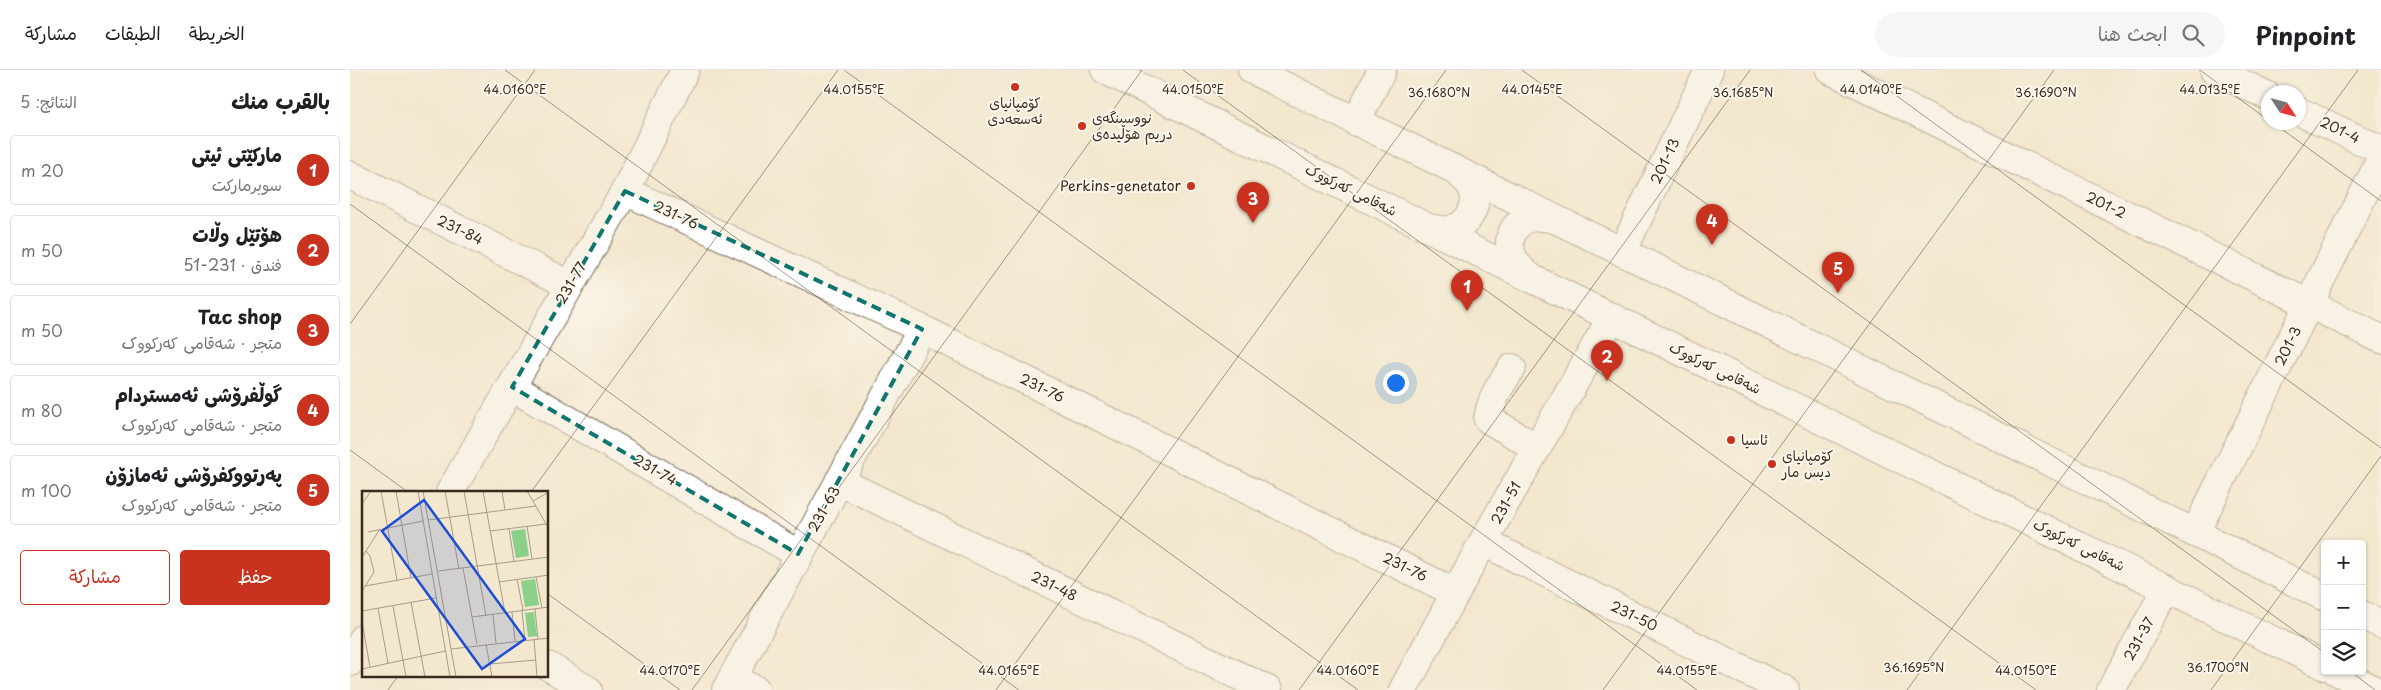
<!DOCTYPE html>
<html lang="ar">
<head>
<meta charset="utf-8">
<style>
  body { margin:0; font-family:"Playpen Sans","Playpen Sans Arabic",sans-serif; background:#f6f6f6; color:#202124; direction:rtl }
  .controls { position:absolute; right:15px; bottom:15px; display:grid; overflow:hidden; border-radius:5px; box-shadow:0 1px 4px #0004 }
  .controls button { width:45px; height:45px; display:grid; place-items:center; padding:0; border:0; border-bottom:1px solid #e0e0e0; background:#fff; color:#202124; font:25px sans-serif }
  .compass { position:absolute; left:1911px; top:15px; width:45px; height:45px; border-radius:50%; background:#fff; box-shadow:0 1px 4px #0004; rotate:126deg }
  .you { position:absolute; left:1045px; top:312px; width:18px; height:18px; margin:-12px; border:4px solid #fff; border-radius:50%; background:#1a73e8; box-shadow:0 0 0 8px #1a73e833 }
  .badge { display:grid; place-items:center; width:32px; height:32px; border-radius:50%; background:#c8321e; color:#fff; font-size:16px; font-weight:700 }
  .pin { position:absolute; translate:-50% -41px; filter:drop-shadow(0 1px 2px #0008) }
  .pin::after { content:''; position:absolute; top:26px; width:18px; height:15px; background:inherit; clip-path:polygon(0 0,100% 0,50% 100%) }
  .list { margin:0; padding:0; list-style:none }
  h2 { display:flex; justify-content:space-between; align-items:center; height:65px; margin:0; padding:0 20px; font-size:21px }
  h2 small { font-size:16px; font-weight:400; color:#757577 }
  .list li { display:grid; grid-template-columns:32px 1fr auto; gap:15px; align-items:center; box-sizing:border-box; height:70px; margin:0 10px 10px; padding:0 10px; border:1px solid #e0e0e0; border-radius:5px }
  .list b { display:block; font-size:19px; white-space:nowrap }
  .list p { margin:0; font-size:16px; white-space:nowrap; color:#757577 }
  .list em { font-size:16px; font-style:normal; color:#757577 }
  .actions { display:flex; gap:10px; padding:15px 20px }
  .actions a { flex:1; padding:11px 0; border:1px solid #c8321e; border-radius:5px; text-align:center; font-size:18px; color:#c8321e }
  .actions .main { background:#c8321e; color:#fff }
  .icon { flex:none; width:28px; height:28px; fill:none; stroke:currentColor; stroke-width:2; stroke-linecap:round; stroke-linejoin:round }
  .map { position:relative; flex:none; width:2031px; height:620px; overflow:hidden; direction:ltr }
  header { display:flex; align-items:center; gap:30px; box-sizing:border-box; height:70px; padding:0 25px; background:#fff; border-bottom:1px solid #e0e0e0 }
  header strong { font-size:24px }
  nav { display:flex; gap:28px; margin-inline-start:auto; font-size:18px }
  .search { width:350px; height:45px; background:#f6f6f6; display:flex; align-items:center; gap:12px; box-sizing:border-box; padding:0 18px; border-radius:28px; color:#757577; font-size:19px }
  main { display:flex }
  aside { flex:1; background:#fff }
  .map>svg:first-child { display:block }
  .lines { fill:none; stroke-linecap:round; stroke-linejoin:round }
  .minor-casing { stroke:#7b6c5c; stroke-width:30 }
  .highway-casing { stroke:#7b6c5c; stroke-width:30 }
  .minor { stroke:#fff; stroke-width:28 }
  .highway { stroke:#fff; stroke-width:28 }
  .marked { fill:none; stroke:#0f766e; stroke-width:4; stroke-dasharray:10 6; stroke-linejoin:round }
  .ticks { fill:none; stroke:#3b2a1e; stroke-width:1; stroke-opacity:0.45 }
  .poi-dot { fill:#c8321e; stroke:#fbf7ec; stroke-width:2 }
  .labels { text-anchor:middle; stroke-width:4; stroke-linejoin:round; paint-order:stroke }
  .poi-label { font-size:14px; fill:#3b2a1e; stroke:#fbf7ec; text-anchor:start }
  .street-label { font-size:14px; fill:#3b2a1e; stroke:#fbf7ec }
  .inset-road { fill:none; stroke:#a99b88; stroke-width:1 }
  .view { fill:#1d4ed8; fill-opacity:0.15; stroke:#1d4ed8; stroke-width:2.5 }
  .inset-edge { fill:none; stroke:#3b2a1e; stroke-width:2.5 }
  .ticks-label { font-size:12px; text-anchor:middle; fill:#3b2a1e; stroke:#fbf7ec; stroke-width:4; stroke-linejoin:round; paint-order:stroke }
</style>
</head>
<body>
<header>
<strong>Pinpoint</strong>
<div class="search"><svg class="icon" aria-label="search" viewBox="0 0 24 24"><circle cx="10" cy="10" r="6"/><path d="M15 15l6 6"/></svg>ابحث هنا</div>
<nav><a>الخريطة</a><a>الطبقات</a><a>مشاركة</a></nav>
</header>
<main>
<div class="map">
<svg width="2031" height="620" viewBox="0 0 2031 620">
  <rect width="100%" height="100%" fill="#fbf7ec"/>
  <filter id="ink" filterUnits="userSpaceOnUse"><feTurbulence type="fractalNoise" baseFrequency=".02" numOctaves="2"/><feDisplacementMap in="SourceGraphic" scale="10" xChannelSelector="R" yChannelSelector="G"/><feConvolveMatrix kernelMatrix="1 2 1 2 8 2 1 2 1" color-interpolation-filters="sRGB"/></filter>
  <filter id="wash" filterUnits="userSpaceOnUse"><feTurbulence type="fractalNoise" baseFrequency=".0096" numOctaves="4" result="noise"/><feDisplacementMap in="SourceGraphic" scale="20" xChannelSelector="R" yChannelSelector="G"/><feGaussianBlur stdDeviation="1.12" result="paint"/><feColorMatrix in="noise" values="0 0 0 0 0 0 0 0 0 0 0 0 0 0 0 0 0 1.4 0 .05"/><feComposite in="paint" operator="in"/></filter>
  <g filter="url(#wash)">
    <rect width="100%" height="100%" fill="#f3e7ce"/>
  </g>
  <g filter="url(#ink)">
    <g class="lines">
      <g class="minor-casing">
        <path id="minor" d="M1480,0L2031,269
          M1864,0L1918,26
          M1948,41L2031,80
          M1006,52L1032,0
          M0,105L220,215
          M275,121L572,259L1106,523
          M1272,182L1359,0
          M1162,298C1150,315 1141,329 1138,349L1187,378
          M162,317L448,484
          M489,411L918,620
          M100,422L275,121L335,0
          M1845,463L2031,89
          M1133,472L1435,620
          M0,592L14,568
          M198,596L238,620
          M382,609L406,620
          M376,620L572,259
          M1053,620L1133,472L1262,247
          M1761,620L1817,518"/>
      </g>
      <g class="highway-casing">
        <path id="highway" d="M755,0L1975,596
          M902,0L1975,527
          M1078,158C1086,159 1094,162 1102,159C1119,155 1130,133 1122,118C1118,110 1111,105 1105,100
          M1179,206C1142,180 1163,134 1206,150
          M2012,545L2031,554
          M1986,601L2025,620"/>
      </g>
      <use href="#minor" class="minor"/>
      <use href="#highway" class="highway"/>
    </g>
  </g>
  <path d="M0 0H2031V620H0ZM275,121L572,259L448,484L162,317Z" fill="#f3e7ce" fill-opacity=".55" fill-rule="evenodd"/>
  <path class="marked" d="M275,121L572,259L448,484L162,317Z"/>
  <path class="ticks" d="M155,0L1008,620M494,0L1347,620M833,0L1686,620M1172,0L1975,583M1511,0L2031,378M1850,0L1918,50M1922,52L2031,131M0,134L669,620M0,254L185,0M0,380L58,422M181,422L488,0M198,524L330,620M2000,601L2025,620M38,620L48,606M342,620L792,0M646,620L1096,0M949,620L1400,0M1253,620L1704,0M1557,620L2008,0M1861,620L2031,386"/>
  <g class="poi-dot">
    <circle cx="665" cy="17" r="5"/>
    <circle cx="732" cy="56" r="5"/>
    <circle cx="841" cy="116" r="5"/>
    <circle cx="1381" cy="370" r="5"/>
    <circle cx="1422" cy="394" r="5"/>
  </g>
  <g class="labels">
    <g class="poi-label">
      <text x="665" y="38" text-anchor="middle">کۆمپانیای<tspan x="665" dy="16">ئەسعەدی</tspan></text>
      <text x="742" y="53">نووسینگەی<tspan x="742" dy="16">دریم هۆڵیدەی</tspan></text>
      <text x="831" y="121" text-anchor="end">Perkins-genetator</text>
      <text x="1391" y="375">ئاسیا</text>
      <text x="1432" y="391">کۆمپانیای<tspan x="1432" dy="16">دیس مار</tspan></text>
    </g>
    <g class="street-label">
      <text transform="translate(1990 60) rotate(26)" y="5">201-4</text>
      <text transform="translate(1315 91) rotate(-65)" y="5">201-13</text>
      <text transform="translate(1001 120) rotate(26)" y="5">شەقامی کەرکووک</text>
      <text transform="translate(1756 135) rotate(26)" y="5">201-2</text>
      <text transform="translate(326 145) rotate(25)" y="5">231-76</text>
      <text transform="translate(110 160) rotate(26)" y="5">231-84</text>
      <text transform="translate(221 213) rotate(-60)" y="5">231-77</text>
      <text transform="translate(1938 276) rotate(-64)" y="5">201-3</text>
      <text transform="translate(1365 298) rotate(26)" y="5">شەقامی کەرکووک</text>
      <text transform="translate(692 318) rotate(26)" y="5">231-76</text>
      <text transform="translate(305 400) rotate(30)" y="5">231-74</text>
      <text transform="translate(1156 433) rotate(-61)" y="5">231-51</text>
      <text transform="translate(474 439) rotate(-61)" y="5">231-63</text>
      <text transform="translate(1729 475) rotate(26)" y="5">شەقامی کەرکووک</text>
      <text transform="translate(1055 497) rotate(26)" y="5">231-76</text>
      <text transform="translate(704 516) rotate(26)" y="5">231-48</text>
      <text transform="translate(1284 546) rotate(26)" y="5">231-50</text>
      <text transform="translate(1789 569) rotate(-61)" y="5">231-37</text>
    </g>
  </g>
  <g transform="translate(12 421)">
    <rect width="186" height="186" fill="#f3e7ce"/>
    <path d="M163,38L167,65L154,67L149,40ZM173,88L177,114L163,116L159,90ZM172,121L175,145L166,146L163,122Z" fill="#8bd089"/>
    <path class="inset-road" d="M19,0L35,89M34,0L49,87M56,0L88,186M61,0L94,186M83,0L97,78M102,0L124,125M121,0L143,122M140,0L143,19M165,0L187,38M171,10L187,1M0,13L9,0M66,29L174,15M165,35L170,68M147,38L152,70M128,40L184,33M6,41L61,30M0,66L18,38M101,77L115,153M76,80L187,66M174,86L180,117M155,88L161,119M137,91L187,84M3,95L70,83M0,100L12,81L8,65L4,60M49,111L63,186M31,115L44,186M16,117L26,172M173,118L176,148M0,120L74,107M160,120L163,149M150,121L153,150M131,124L134,152M110,126L187,116M0,131L8,176M172,148L175,186M124,153L130,186M89,158L187,147M128,173L174,169M0,178L83,160"/>
    <path class="view" d="M62,9L163,148L120,178L20,40Z"/>
    <rect width="186" height="186" class="inset-edge"/>
  </g>
  <g class="ticks-label">
    <text x="165" y="24">44.0160°E</text>
    <text x="504" y="24">44.0155°E</text>
    <text x="843" y="24">44.0150°E</text>
    <text x="1182" y="24">44.0145°E</text>
    <text x="1521" y="24">44.0140°E</text>
    <text x="1860" y="24">44.0135°E</text>
    <text x="1089" y="27">36.1680°N</text>
    <text x="1393" y="27">36.1685°N</text>
    <text x="1696" y="27">36.1690°N</text>
    <text x="1564" y="602">36.1695°N</text>
    <text x="1868" y="602">36.1700°N</text>
    <text x="320" y="605">44.0170°E</text>
    <text x="659" y="605">44.0165°E</text>
    <text x="998" y="605">44.0160°E</text>
    <text x="1337" y="605">44.0155°E</text>
    <text x="1676" y="605">44.0150°E</text>
  </g>
</svg>
<div class="controls">
<button>+</button>
<button>−</button>
<button><svg class="icon" aria-label="layers" viewBox="0 0 24 24"><path d="M12 4l9 5-9 5-9-5zM3 14l9 5 9-5"/></svg></button>
</div>
<svg class="compass" viewBox="-18 -18 36 36"><path d="M0-13l5 13h-10z" fill="#e53935"/><path d="M0 13l5-13h-10z" fill="#757577"/></svg>
<div class="you"></div>
<div class="pin badge" style="left:1117px;top:241px">1</div>
<div class="pin badge" style="left:1257px;top:311px">2</div>
<div class="pin badge" style="left:903px;top:153px">3</div>
<div class="pin badge" style="left:1362px;top:175px">4</div>
<div class="pin badge" style="left:1488px;top:223px">5</div>
</div>
<aside>
<h2>بالقرب منك<small>النتائج: 5</small></h2>
<ul class="list">
<li><span class="badge">1</span><div><b>مارکێتی ئیتی</b><p>سوبرماركت</p></div><em>20 m</em></li>
<li><span class="badge">2</span><div><b>هۆتێل وڵات</b><p>فندق · 231-51</p></div><em>50 m</em></li>
<li><span class="badge">3</span><div><b>Tac shop</b><p>متجر · شەقامی کەرکووک</p></div><em>50 m</em></li>
<li><span class="badge">4</span><div><b>گوڵفرۆشی ئەمستردام</b><p>متجر · شەقامی کەرکووک</p></div><em>80 m</em></li>
<li><span class="badge">5</span><div><b>پەرتووکفرۆشی ئەمازۆن</b><p>متجر · شەقامی کەرکووک</p></div><em>100 m</em></li>
</ul>
<div class="actions"><a class="main">حفظ</a><a>مشاركة</a></div>
</aside>
</main>
</body>
</html>
